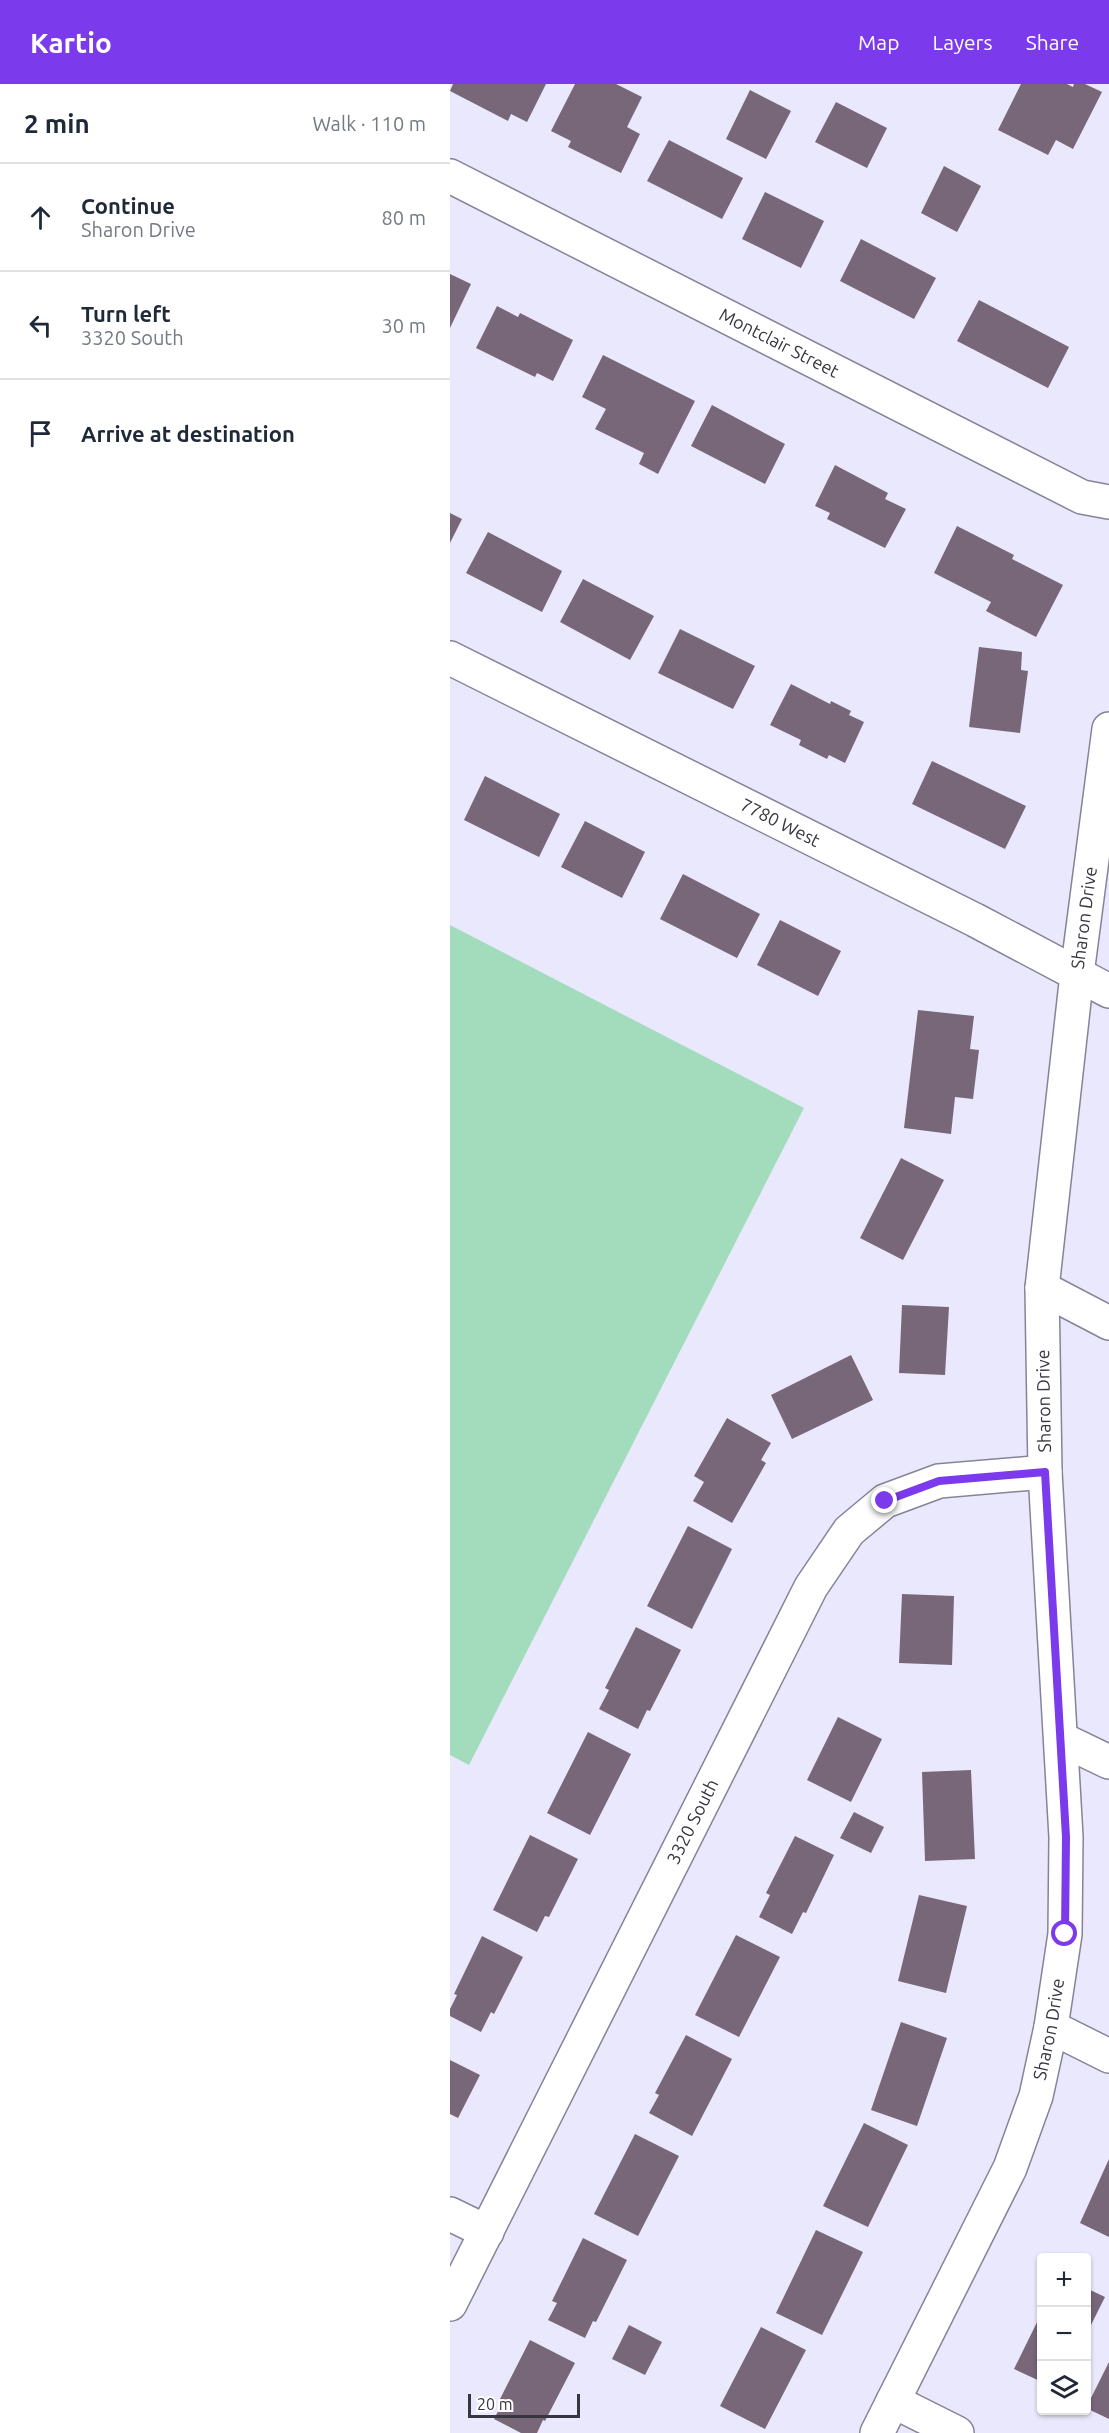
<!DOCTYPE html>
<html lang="en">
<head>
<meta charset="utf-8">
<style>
  body { margin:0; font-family:Ubuntu,sans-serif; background:#f6f6f7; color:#1f2937 }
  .controls { position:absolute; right:18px; bottom:18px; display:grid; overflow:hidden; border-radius:6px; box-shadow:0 2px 4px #0004 }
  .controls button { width:54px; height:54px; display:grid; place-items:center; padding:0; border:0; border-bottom:2px solid #e0e1e3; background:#fff; color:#1f2937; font:30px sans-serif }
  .scale { position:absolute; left:18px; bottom:15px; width:112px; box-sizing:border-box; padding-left:6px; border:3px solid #37353f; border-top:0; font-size:16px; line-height:21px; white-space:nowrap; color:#37353f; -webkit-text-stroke:4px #fff; paint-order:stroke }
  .stop { position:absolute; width:18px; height:18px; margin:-14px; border:4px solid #7c3aed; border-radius:50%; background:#fff }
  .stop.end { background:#7c3aed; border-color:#fff; box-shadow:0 2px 6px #0008 }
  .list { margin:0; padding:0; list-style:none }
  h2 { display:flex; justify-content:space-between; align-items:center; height:78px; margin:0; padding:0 24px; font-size:26px }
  h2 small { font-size:20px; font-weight:400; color:#747a83 }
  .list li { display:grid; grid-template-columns:39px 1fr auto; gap:18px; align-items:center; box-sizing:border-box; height:108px; padding:0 24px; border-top:2px solid #e0e1e3 }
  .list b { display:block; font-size:22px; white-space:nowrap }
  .list p { margin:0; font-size:20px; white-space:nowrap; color:#747a83 }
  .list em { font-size:20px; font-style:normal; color:#747a83 }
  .icon { flex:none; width:33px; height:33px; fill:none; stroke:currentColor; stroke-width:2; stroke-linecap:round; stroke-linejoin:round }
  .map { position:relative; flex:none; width:659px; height:2349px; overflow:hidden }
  header { display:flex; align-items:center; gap:36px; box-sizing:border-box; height:84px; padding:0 30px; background:#7c3aed; color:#fff }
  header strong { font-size:28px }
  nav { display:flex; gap:33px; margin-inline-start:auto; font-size:21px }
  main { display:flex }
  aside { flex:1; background:#fff }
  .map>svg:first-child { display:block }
  .green { fill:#a3dcbd }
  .building { fill:#776779 }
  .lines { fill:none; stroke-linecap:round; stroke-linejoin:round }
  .minor-casing { stroke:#868399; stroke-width:36 }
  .minor { stroke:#fff; stroke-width:33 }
  .route { stroke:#7c3aed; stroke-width:8 }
  .labels { text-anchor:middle; stroke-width:6; stroke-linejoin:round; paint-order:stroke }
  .street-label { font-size:18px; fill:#37353f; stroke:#fff }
</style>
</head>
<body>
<header>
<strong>Kartio</strong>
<nav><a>Map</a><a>Layers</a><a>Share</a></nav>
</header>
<main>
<aside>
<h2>2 min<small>Walk · 110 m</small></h2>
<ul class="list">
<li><svg class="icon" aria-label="ahead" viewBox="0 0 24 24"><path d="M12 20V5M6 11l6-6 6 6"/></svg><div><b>Continue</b><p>Sharon Drive</p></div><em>80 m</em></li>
<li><svg class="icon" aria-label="left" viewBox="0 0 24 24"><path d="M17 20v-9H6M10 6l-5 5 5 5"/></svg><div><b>Turn left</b><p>3320 South</p></div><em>30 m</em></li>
<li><svg class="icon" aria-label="arrive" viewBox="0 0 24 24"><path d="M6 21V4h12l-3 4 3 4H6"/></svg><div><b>Arrive at destination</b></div></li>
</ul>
</aside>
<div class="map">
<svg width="659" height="2349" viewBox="0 0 659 2349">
  <rect width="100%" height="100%" fill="#eae8fc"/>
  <path class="green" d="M0,841L354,1024L19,1681L0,1671Z"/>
  <path class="building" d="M3,0H96L77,38L61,30L58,37L0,7Z
    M125,0H166L192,13L177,43L190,50L171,89L118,63L121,57L101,47Z
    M571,0H617L623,3L624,0H635L652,8L623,65L606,56L598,71L548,46Z
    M300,6L341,27L316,75L276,55Z
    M386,18L437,44L417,84L365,58Z
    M219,56L293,94L272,135L197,97Z
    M494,82L531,102L507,148L471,129Z
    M315,108L374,137L351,184L292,155Z
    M411,155L486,194L464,235L390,197Z
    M0,190L21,200L0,244Z
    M529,216L619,263L598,304L507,257Z
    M47,222L68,233L70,229L123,256L103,297L87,289L85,293L26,264Z
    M153,271L245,317L208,390L189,380L194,369L145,345L156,325L132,313Z
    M262,321L335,360L315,400L241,362Z
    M385,381L438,409L435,415L456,425L435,464L377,435L380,429L365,422Z
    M0,429L12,435L0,459Z
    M507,442L564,471L562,475L613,501L586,553L536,527L541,518L484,489Z
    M38,448L112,487L92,528L16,489Z
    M133,495L204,532L180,576L110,538Z
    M230,545L305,582L283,625L208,589Z
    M529,563L572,568L571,586L578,587L570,649L519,643Z
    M341,600L380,620L381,617L401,627L399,631L414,638L395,679L379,671L377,675L349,661L351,656L320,641Z
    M482,677L576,722L555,765L462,720Z
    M35,692L110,730L89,773L14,736Z
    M135,737L195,768L172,814L111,783Z
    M233,790L310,830L287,874L210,835Z
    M330,836L391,867L368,912L307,881Z
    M468,926L524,932L520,965L529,966L523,1015L505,1013L501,1050L454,1044Z
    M451,1074L494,1096L453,1176L410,1154Z
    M452,1221L499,1223L495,1291L449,1289Z
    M401,1271L423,1316L342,1355L321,1311Z
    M277,1334L321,1359L311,1376L316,1379L282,1439L243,1417L254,1398L244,1392Z
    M238,1442L282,1465L242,1545L197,1522Z
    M452,1510L504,1512L502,1581L449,1579Z
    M186,1543L231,1566L200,1627L197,1626L188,1645L149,1625L159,1606L155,1604Z
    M388,1633L432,1655L401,1718L357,1696Z
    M138,1648L181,1670L140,1751L97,1729Z
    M521,1686L525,1775L475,1777L472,1688Z
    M404,1728L434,1743L421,1769L390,1754Z
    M80,1751L128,1775L99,1833L95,1832L87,1848L43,1826Z
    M345,1752L384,1771L356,1829L353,1828L342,1850L309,1833L320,1811L316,1809Z
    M469,1811L517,1822L496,1909L448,1897Z
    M286,1851L330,1873L289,1953L245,1931Z
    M32,1852L73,1873L44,1930L41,1928L31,1948L0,1932V1925L7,1911L4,1910Z
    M451,1938L497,1954L467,2042L421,2026Z
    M236,1951L282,1975L242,2052L199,2029L209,2011L205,2009Z
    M0,1976L30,1991L8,2034L0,2030Z
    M414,2039L458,2061L418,2143L373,2122Z
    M185,2050L229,2072L188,2152L144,2130Z
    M659,2075V2153L630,2139Z
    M366,2146L413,2168L372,2251L326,2229Z
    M133,2154L177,2176L146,2238L143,2237L135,2254L98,2236L107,2219L102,2217Z
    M636,2204L655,2213L636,2251Z
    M592,2228V2298L564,2285Z
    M179,2241L212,2258L195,2291L162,2275Z
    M311,2243L356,2266L315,2345L270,2322Z
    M80,2256L125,2279L95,2337L93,2336L87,2349H71L44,2335L54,2316L50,2315Z
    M659,2278V2335L636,2324Z"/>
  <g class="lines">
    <g class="minor-casing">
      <g id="minor">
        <path id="s1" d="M0,92L632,413L659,418"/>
        <path id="s2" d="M0,574L525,836L659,907"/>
        <path d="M592,1204L659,1239"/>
        <path d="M611,1655L659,1678"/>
        <path d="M601,1943L659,1972"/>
        <path d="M0,2130L37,2148"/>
        <path id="s3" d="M0,2220L361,1503L399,1447L435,1417L489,1397L595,1388"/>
        <path d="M443,2317L507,2349"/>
        <path id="s4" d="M427,2349L560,2084L586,2012L601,1943L615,1850L616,1753L595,1388L592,1204L627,890L659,645"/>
      </g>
    </g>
    <use href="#minor" class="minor"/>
  </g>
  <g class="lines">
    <path class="route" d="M435,1417L489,1397L595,1388L616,1753L615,1850"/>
  </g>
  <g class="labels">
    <g class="street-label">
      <text dy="6" stroke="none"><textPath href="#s1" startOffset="369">Montclair Street</textPath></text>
      <text dy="6" stroke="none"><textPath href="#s2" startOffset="369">7780 West</textPath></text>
      <text dy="6" stroke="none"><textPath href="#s4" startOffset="1557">Sharon Drive</textPath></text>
      <text transform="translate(594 1317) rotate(-91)" y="6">Sharon Drive</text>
      <text dy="6" stroke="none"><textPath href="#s3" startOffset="540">3320 South</textPath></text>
      <text dy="6" stroke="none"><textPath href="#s4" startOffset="441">Sharon Drive</textPath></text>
    </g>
  </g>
</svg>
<div class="controls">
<button>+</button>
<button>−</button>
<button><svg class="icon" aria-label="layers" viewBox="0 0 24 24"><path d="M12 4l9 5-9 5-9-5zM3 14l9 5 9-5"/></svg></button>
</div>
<div class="scale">20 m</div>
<div class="stop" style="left:615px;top:1850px"></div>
<div class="stop end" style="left:435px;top:1417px"></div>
</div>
</main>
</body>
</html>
